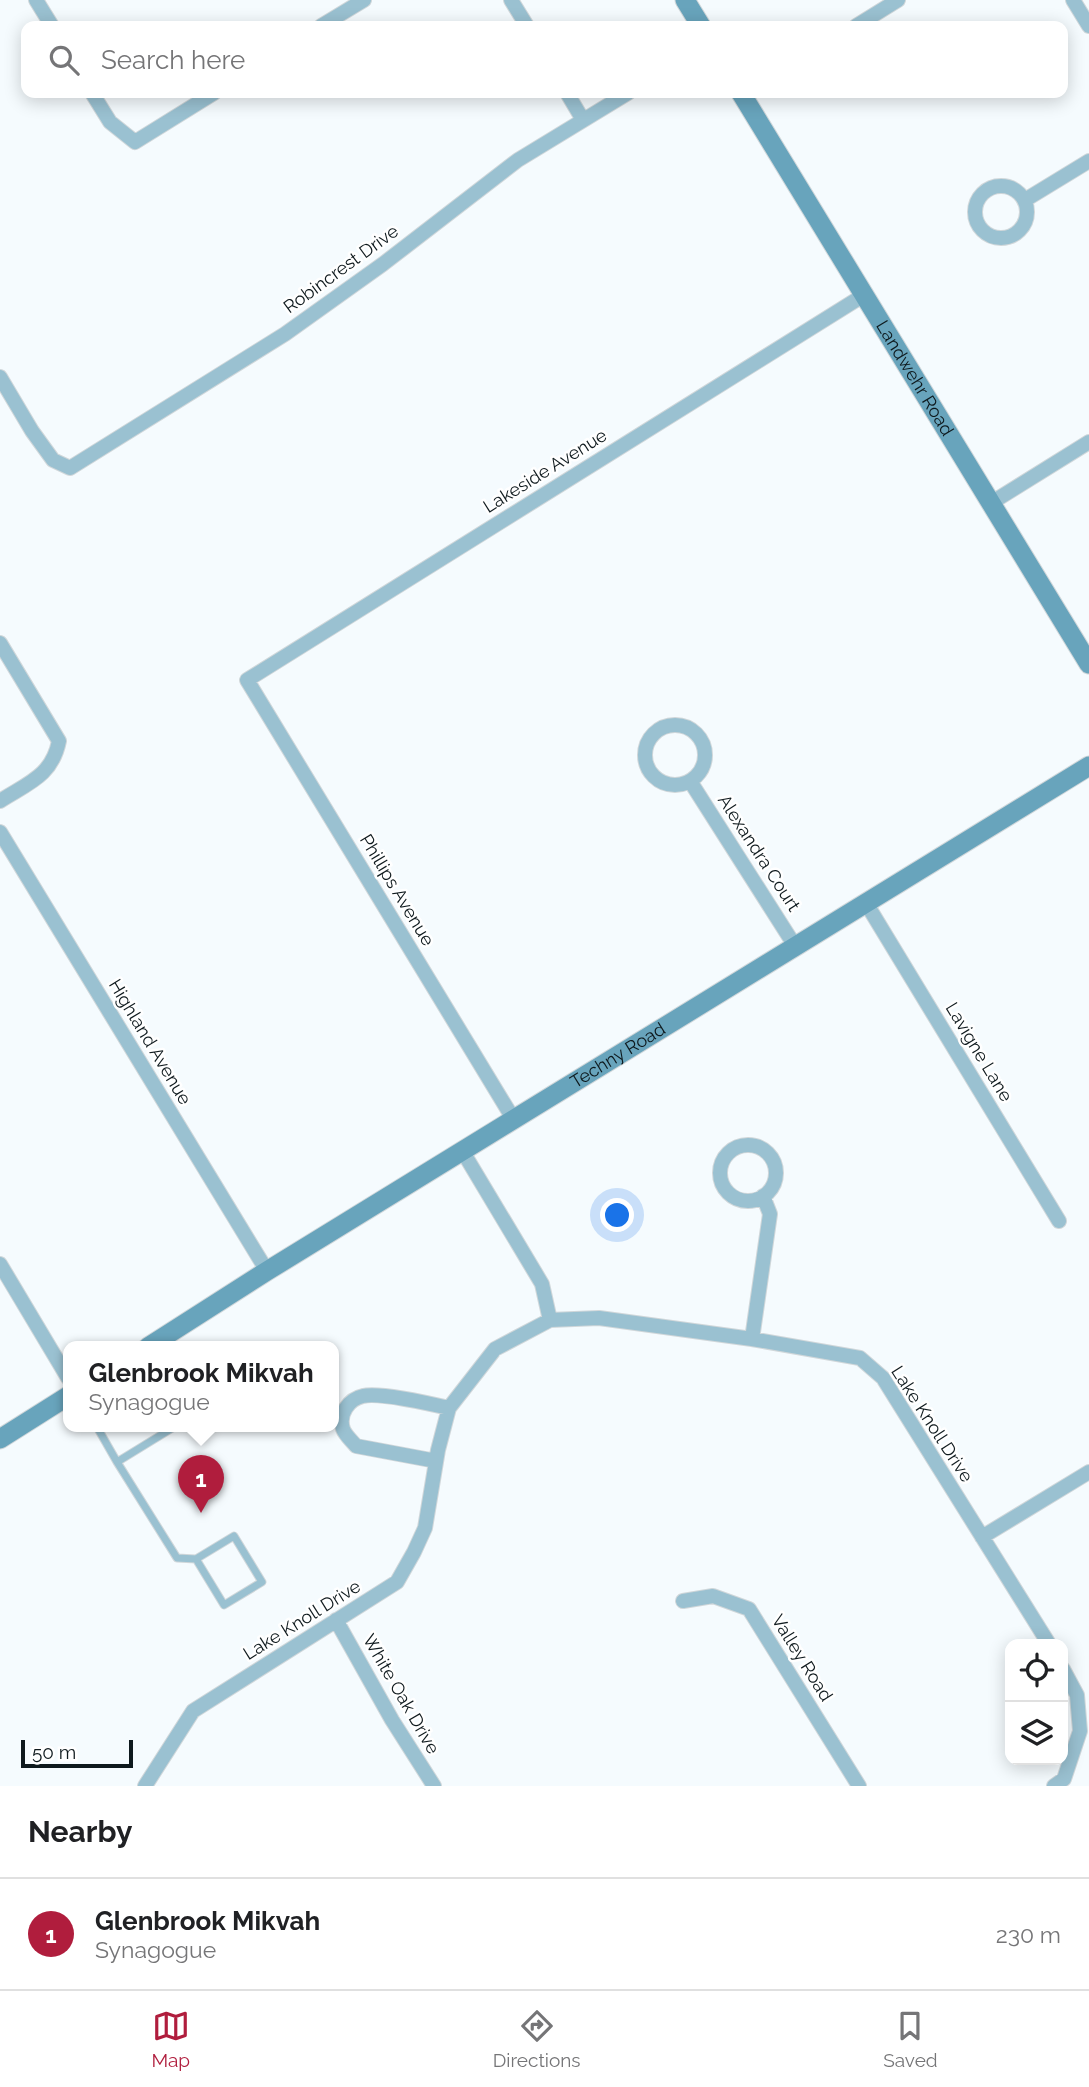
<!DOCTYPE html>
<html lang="en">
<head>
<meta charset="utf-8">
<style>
  body { margin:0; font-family:Raleway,sans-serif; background:#f6f6f6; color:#202124 }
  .controls { position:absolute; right:21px; bottom:21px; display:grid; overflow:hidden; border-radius:14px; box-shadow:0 4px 18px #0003 }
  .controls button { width:63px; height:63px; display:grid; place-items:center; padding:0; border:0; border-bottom:2px solid #e0e0e0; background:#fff; color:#202124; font:35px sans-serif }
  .scale { position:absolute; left:21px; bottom:18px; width:112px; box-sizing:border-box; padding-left:7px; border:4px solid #0e191d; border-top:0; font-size:19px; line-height:24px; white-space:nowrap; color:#0e191d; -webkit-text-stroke:5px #fff; paint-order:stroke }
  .you { position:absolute; left:618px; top:1216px; width:24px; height:24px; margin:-18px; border:5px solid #fff; border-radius:50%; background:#1a73e8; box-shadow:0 0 0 10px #1a73e833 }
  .badge { display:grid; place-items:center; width:46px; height:46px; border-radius:50%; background:#b01d3d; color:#fff; font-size:23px; font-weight:700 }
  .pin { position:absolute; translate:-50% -58px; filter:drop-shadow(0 2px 4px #0008) }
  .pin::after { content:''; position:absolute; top:37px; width:24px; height:21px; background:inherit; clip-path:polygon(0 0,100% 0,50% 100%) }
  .popup { position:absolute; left:63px; top:1341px; width:276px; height:91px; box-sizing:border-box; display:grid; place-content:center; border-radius:14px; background:#fff; filter:drop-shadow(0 2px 5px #0005); font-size:23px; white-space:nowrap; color:#757577 }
  .popup b { font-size:26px; color:#202124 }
  .popup::after { content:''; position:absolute; left:50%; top:100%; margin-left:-14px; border:14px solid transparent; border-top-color:#fff }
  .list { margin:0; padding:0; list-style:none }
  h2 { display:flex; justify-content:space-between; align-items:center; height:91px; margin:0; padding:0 28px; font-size:30px }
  h2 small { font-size:23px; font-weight:400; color:#757577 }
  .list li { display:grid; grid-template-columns:46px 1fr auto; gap:21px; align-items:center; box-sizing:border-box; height:112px; padding:0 28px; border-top:2px solid #e0e0e0 }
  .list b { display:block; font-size:26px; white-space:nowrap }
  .list p { margin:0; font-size:23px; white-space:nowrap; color:#757577 }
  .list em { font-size:23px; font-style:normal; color:#757577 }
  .icon { flex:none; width:38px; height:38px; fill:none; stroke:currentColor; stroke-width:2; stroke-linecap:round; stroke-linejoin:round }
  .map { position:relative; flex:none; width:1089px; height:1786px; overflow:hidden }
  .search { position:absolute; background:#fff; box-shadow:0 4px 18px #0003; left:21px; right:21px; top:21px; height:77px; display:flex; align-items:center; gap:18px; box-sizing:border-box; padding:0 24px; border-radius:14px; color:#757577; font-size:26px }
  .sheet { height:203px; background:#fff }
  nav { display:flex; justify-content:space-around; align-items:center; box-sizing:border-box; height:98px; border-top:2px solid #e0e0e0; background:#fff; font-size:19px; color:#757577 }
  nav a { display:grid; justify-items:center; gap:4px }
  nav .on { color:#b01d3d }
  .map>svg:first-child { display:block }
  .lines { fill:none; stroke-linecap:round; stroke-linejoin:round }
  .service-casing { stroke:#d0d7da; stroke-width:9 }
  .minor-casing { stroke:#d0d7da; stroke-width:16 }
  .secondary-casing { stroke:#d0d7da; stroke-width:21 }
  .service { stroke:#9ac1d1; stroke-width:7 }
  .minor { stroke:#9ac1d1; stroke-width:14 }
  .secondary { stroke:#68a4bc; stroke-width:19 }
  .labels { text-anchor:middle; stroke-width:5; stroke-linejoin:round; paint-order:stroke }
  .street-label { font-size:18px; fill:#0e191d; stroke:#fff }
</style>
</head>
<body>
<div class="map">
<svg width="1089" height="1786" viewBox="0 0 1089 1786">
  <rect width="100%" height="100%" fill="#f5fbfe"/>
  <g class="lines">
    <g class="service-casing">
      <path id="service" d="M97,1427L117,1462L174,1427
        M117,1462L177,1558L196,1559L224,1605L262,1582L234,1536L196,1559"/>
    </g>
    <g class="minor-casing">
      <path id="minor" d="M36,0L52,26
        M511,0L527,26
        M1073,0L1089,26
        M321,26L364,0
        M856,26L898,0
        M92,93L110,122L135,142L214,93
        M567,93L583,120
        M975 212a26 26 0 1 1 52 0a26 26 0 1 1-52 0Z
        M1025,200L1089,161
        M0,377L32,431L53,460L70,468L285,334L383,264L518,160L628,93
        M991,503L1089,442
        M0,643L59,741C52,776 28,783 0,801
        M645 755a30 30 0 1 1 60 0a30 30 0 1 1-60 0Z
        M690,781L795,946
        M0,832L267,1271
        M866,903L1059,1221
        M514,1120L247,680L864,295
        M720 1173a28 28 0 1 1 56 0a28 28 0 1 1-56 0Z
        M463,1152L542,1284L550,1320
        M0,1264L68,1378
        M752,1339L770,1214L763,1196
        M436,1461L356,1446C352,1441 345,1435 343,1429C338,1414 349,1399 363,1396C378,1392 432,1404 449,1408
        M982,1537L1089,1472
        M683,1601L713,1596L749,1609L859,1786
        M336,1620L392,1720L434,1786
        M145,1786L193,1711L397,1582L414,1552L425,1528L438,1450L449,1408L495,1349L550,1320L599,1318L752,1339L860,1358L883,1378L1049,1644
        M1054,1786L1064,1779L1080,1731L1077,1695L1063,1669"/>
    </g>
    <g class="secondary-casing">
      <g id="secondary">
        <path d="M685,0L701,26"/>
        <path id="s1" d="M741,93L1089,664"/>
        <path id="s2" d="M148,1347L267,1271L1089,766"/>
        <path d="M0,1439L68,1396"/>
      </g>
    </g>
    <use href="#service" class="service"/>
    <use href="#minor" class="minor"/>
    <use href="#secondary" class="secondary"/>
  </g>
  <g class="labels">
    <g class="street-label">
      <text transform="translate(341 269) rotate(-36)" y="6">Robincrest Drive</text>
      <text dy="6" stroke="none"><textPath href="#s1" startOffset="334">Landwehr Road</textPath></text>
      <text transform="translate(545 471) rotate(-32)" y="6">Lakeside Avenue</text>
      <text transform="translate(759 853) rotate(57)" y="6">Alexandra Court</text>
      <text transform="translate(397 890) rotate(59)" y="6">Phillips Avenue</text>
      <text transform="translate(150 1042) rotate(59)" y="6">Highland Avenue</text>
      <text transform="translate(979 1052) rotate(59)" y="6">Lavigne Lane</text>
      <text dy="6" stroke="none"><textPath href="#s2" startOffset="553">Techny Road</textPath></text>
      <text transform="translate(932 1424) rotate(57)" y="6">Lake Knoll Drive</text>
      <text transform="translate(302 1620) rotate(-32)" y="6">Lake Knoll Drive</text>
      <text transform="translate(802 1658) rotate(58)" y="6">Valley Road</text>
      <text transform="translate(401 1694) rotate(60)" y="6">White Oak Drive</text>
    </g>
  </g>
</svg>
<div class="controls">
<button><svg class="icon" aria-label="locate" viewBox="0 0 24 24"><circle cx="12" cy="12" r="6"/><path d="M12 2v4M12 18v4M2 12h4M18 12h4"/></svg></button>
<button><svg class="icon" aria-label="layers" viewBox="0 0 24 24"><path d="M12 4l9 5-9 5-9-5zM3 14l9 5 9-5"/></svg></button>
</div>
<div class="scale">50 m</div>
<div class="you"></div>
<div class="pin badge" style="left:201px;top:1513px">1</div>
<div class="popup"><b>Glenbrook Mikvah</b>Synagogue</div>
<div class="search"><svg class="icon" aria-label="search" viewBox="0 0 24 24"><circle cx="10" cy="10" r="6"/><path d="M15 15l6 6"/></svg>Search here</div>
</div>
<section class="sheet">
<h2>Nearby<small></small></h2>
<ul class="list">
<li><span class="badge">1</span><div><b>Glenbrook Mikvah</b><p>Synagogue</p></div><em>230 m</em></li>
</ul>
</section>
<nav>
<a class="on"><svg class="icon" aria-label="map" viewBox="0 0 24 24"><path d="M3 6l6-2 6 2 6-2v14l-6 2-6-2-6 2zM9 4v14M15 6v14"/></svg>Map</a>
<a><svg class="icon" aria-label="directions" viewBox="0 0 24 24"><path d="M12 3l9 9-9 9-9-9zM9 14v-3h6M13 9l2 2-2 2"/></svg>Directions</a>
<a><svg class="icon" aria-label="saved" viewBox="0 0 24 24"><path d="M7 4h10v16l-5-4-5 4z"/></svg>Saved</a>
</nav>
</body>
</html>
